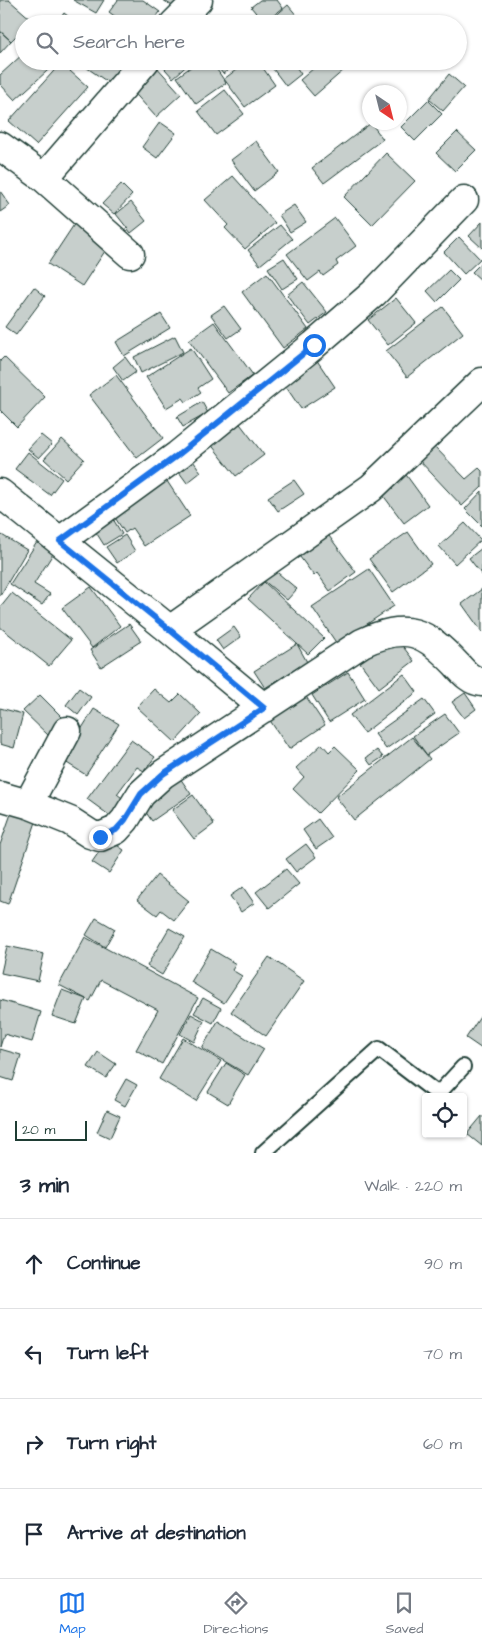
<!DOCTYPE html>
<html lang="en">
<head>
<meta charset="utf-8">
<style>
  body { margin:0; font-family:"Architects Daughter",sans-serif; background:#f2f2f3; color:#1f2937 }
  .controls { position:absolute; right:15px; bottom:15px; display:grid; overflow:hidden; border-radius:5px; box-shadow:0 1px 4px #0004 }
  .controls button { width:45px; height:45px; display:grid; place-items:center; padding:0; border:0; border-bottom:1px solid #e0e1e3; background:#fff; color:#1f2937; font:25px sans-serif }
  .compass { position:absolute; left:362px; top:85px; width:45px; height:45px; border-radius:50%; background:#fff; box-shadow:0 1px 4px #0004; rotate:145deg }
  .scale { position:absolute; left:15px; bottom:12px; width:72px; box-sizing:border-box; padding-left:5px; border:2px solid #1f3d34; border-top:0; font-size:14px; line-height:18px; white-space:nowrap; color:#1f3d34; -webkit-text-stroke:4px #fff; paint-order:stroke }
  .stop { position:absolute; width:15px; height:15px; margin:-11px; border:4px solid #1a73e8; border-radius:50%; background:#fff }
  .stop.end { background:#1a73e8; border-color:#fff; box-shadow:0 1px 5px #0008 }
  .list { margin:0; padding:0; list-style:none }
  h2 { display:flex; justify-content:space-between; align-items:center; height:65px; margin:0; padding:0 20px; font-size:21px }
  h2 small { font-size:16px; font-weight:400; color:#747a83 }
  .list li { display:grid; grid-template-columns:32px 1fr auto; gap:15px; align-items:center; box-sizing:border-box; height:90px; padding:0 20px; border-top:1px solid #e0e1e3 }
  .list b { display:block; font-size:19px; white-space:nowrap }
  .list em { font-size:16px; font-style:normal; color:#747a83 }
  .icon { flex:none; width:28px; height:28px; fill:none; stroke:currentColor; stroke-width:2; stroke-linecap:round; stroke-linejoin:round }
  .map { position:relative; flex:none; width:482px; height:1153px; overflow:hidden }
  .search { position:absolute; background:#fff; box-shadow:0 1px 4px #0004; left:15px; right:15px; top:15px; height:55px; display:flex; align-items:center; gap:12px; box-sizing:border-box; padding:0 18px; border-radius:28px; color:#747a83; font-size:19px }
  .sheet { height:425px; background:#fff }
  nav { display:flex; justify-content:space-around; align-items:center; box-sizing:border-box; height:70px; border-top:1px solid #e0e1e3; background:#fff; font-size:14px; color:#747a83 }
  nav a { display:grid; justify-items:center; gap:2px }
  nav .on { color:#1a73e8 }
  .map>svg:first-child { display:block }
  .building { fill:#c7cfcc; stroke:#1f3d34 }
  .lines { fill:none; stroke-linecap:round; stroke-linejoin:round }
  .lane-casing { stroke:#1f3d34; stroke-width:18 }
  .street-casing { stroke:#1f3d34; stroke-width:31 }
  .lane { stroke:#fff; stroke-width:14 }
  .street { stroke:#fff; stroke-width:28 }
  .route { stroke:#1a73e8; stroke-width:6 }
</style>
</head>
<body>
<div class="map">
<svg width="482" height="1153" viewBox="0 0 482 1153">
  <rect width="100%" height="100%" fill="#fff"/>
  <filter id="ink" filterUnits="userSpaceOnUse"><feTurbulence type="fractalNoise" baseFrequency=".02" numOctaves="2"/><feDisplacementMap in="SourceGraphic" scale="10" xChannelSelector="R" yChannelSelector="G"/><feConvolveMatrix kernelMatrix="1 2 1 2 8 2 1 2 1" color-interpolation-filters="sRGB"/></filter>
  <g filter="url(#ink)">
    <path class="building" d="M0,0H9L32,20L28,24H24V28L11,41L0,31Z
      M73,0H104L96,13Z
      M118,0H143L160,12L151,24H125L109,12Z
      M163,0H183L177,9Z
      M260,0H277L283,8L264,23L251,7Z
      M288,5L298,17L289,24H266Z
      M64,13L78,24H56Z
      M302,17L312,24H297Z
      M228,18L232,24H221Z
      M0,31L11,41L0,53Z
      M24,53V61L57,62L15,100L0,84V75Z
      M77,61H128L112,85Z
      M158,61H192L173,78Z
      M199,61H211L226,83L196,104L177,77Z
      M213,61H240L223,74Z
      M248,61H258L275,85L245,107L224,79Z
      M267,61H292L301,74L286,86Z
      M322,61H338L345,69L314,96L300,80Z
      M61,63L88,87L36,145L9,121Z
      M155,65L181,94L156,117L130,88Z
      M449,74L464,87L443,111L429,99Z
      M225,90L244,114L216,135L198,111Z
      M428,100L442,114L415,141L401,127Z
      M160,122L176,133L157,158L142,147Z
      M371,123L383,139L324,183L312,168Z
      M457,132L476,150L455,171L436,153Z
      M256,141L279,172L254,191L231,160Z
      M386,153L415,181L372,225L344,197Z
      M233,176L275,223L245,249L225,228L228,225L205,200Z
      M121,184L132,195L114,214L102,204Z
      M0,191L10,205L0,212Z
      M131,202L146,221L131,233L116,214Z
      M294,205L306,222L290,232L279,215Z
      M79,217L113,239L82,286L48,264Z
      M335,218L356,246L336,261L338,265L323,276L320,272L308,281L287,254Z
      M482,222V248L469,236Z
      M280,225L292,239L260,265L248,250Z
      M459,237L480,259L464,274L444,252Z
      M284,258L298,279L282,289L268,268Z
      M482,262V281L472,272Z
      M449,270L459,280L437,302L427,291Z
      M267,273L308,329L283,348L242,292Z
      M303,282L327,312L310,325L287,295Z
      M34,287L45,296L16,335L5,327Z
      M396,298L416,323L388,345L368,320Z
      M224,306L241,329L228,338L211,315Z
      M443,307L463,333L407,377L386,351Z
      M161,314L170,328L124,356L116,342Z
      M214,322L253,375L228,393L189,340Z
      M175,336L183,352L141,373L134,357Z
      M191,348L211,379L198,388L201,392L186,402L183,398L166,408L146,377Z
      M4,357L45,397L17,427L0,410V361Z
      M125,357L136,372L123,381L113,367Z
      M316,359L335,387L301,409L282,381Z
      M116,375L163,438L137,458L89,395Z
      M202,402L208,413L183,427L177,417Z
      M234,416L264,455L236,476L206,438Z
      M41,435L52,444L39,458L28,449Z
      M62,439L84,459L66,479L44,459Z
      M433,445L466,479L479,468L482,471V487L462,506L418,459Z
      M186,451L201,472L187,483L171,461Z
      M28,452L62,479L50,495L15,469Z
      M404,472L428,505L404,523L379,490Z
      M163,475L190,516L144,546L132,528L125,533L110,510Z
      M294,480L304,494L278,511L268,497Z
      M482,491V526L465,509Z
      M110,514L122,534L104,545L92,526Z
      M465,523L481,540L455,564L439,546Z
      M326,532L356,572L330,591L317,573L314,576L297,553Z
      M408,532L431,564L393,592L369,559Z
      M0,534L27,550L0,596Z
      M125,535L135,551L117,563L106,547Z
      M39,539L56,549L34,584L50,594L42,605L10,584Z
      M482,548V575L469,558Z
      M272,568L297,589L287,600L263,580Z
      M369,569L394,606L337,644L312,607Z
      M264,582L324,638L308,654L248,599Z
      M91,587L120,626L92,648L62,608Z
      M482,589V632L462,604Z
      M12,593L71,640L49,666L0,627V608Z
      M129,624L141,641L101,667L90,650Z
      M234,627L241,637L223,650L216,640Z
      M394,635L414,661L379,688L359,661Z
      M297,644L307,662L265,688L254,671Z
      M348,672L365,699L329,722L312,695Z
      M404,674L417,692L364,733L350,715Z
      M79,688L91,697L78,715L66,705Z
      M154,689L171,703L180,694L201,714L175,742L137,707Z
      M465,693L476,709L464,718L452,702Z
      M40,695L65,720L49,736L23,711Z
      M305,695L325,725L289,749L269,719Z
      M424,699L435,714L386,749L375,734Z
      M0,708L23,714L14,748L0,744Z
      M94,709L119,724L86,775L62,760Z
      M445,714L459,733L427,755L413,736Z
      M412,737L430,759L354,820L336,797Z
      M131,740L155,757L144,771L137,767L117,794L126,801L113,818L87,799Z
      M322,744L329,752L335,746L360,770L318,813L293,789L304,777L296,768Z
      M377,750L383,757L371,765L366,758Z
      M180,778L191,794L152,821L140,804Z
      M193,795L214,824L194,839L172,810Z
      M12,811L37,819L8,904L0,901V845Z
      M318,819L332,838L316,849L303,830Z
      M108,839L124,850L109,873L92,862Z
      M306,844L316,857L296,872L286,859Z
      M286,869L299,884L269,908L256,892Z
      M157,875L189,901L174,920L161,910L157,915L137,900Z
      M243,887L254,903L241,912L230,896Z
      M96,918L115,929L105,947L86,935Z
      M169,928L185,937L162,975L147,966Z
      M85,937L198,998L162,1064L136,1050L158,1010L101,980L90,1001L59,985Z
      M7,946L44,954L38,981L1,973Z
      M211,949L236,964L232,970L242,976L224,1003L191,982Z
      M269,957L304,981L266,1036L231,1012Z
      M62,990L86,999L76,1024L52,1016Z
      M203,998L221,1008L213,1023L194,1013Z
      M0,1000L41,1012L32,1042L4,1034L0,1047Z
      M191,1014L204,1021L194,1042L180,1034Z
      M482,1014V1049L466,1038Z
      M218,1021L264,1049L248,1075L202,1048Z
      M183,1038L221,1061L196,1101L159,1079Z
      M0,1049L21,1055L13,1081L0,1077Z
      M98,1052L116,1064L106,1078L88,1067Z
      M226,1063L245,1075L228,1104L208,1092Z
      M126,1079L137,1085L125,1106L114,1100Z
      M107,1110L120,1116L110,1138L97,1132Z
      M482,1116V1146L467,1134Z"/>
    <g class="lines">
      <g class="lane-casing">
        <path id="lane" d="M263,1153L379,1049L438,1094L463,1067"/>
      </g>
      <g class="street-casing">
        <path id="street" d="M174,24L198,0
          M0,146L44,178L130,254
          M44,178L145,61
          M0,493L170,630L264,708
          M60,541L178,455L314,345L374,293L464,200
          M170,630L371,488L482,382
          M0,796L28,804L70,821L90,834L100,837L116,830L125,820L141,794L163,774L362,643C407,622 425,631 457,665C464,673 471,681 482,682
          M28,804L67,731"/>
      </g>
      <use href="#lane" class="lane"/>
      <use href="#street" class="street"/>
    </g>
  </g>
  <g class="lines" filter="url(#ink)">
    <path class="route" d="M100,837L116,830L125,820L141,794L163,774L264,708L170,630L60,541L178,455L314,345"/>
  </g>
</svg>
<div class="controls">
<button><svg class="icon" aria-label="locate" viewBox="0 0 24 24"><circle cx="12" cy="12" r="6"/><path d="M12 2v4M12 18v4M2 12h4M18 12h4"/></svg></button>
</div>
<svg class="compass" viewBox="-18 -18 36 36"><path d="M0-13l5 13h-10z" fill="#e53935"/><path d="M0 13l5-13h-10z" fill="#747a83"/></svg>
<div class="scale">20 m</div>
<div class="stop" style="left:314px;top:345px"></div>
<div class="stop end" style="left:100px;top:837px"></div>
<div class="search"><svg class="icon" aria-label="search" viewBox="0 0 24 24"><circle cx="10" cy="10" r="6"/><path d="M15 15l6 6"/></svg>Search here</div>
</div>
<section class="sheet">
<h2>3 min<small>Walk · 220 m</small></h2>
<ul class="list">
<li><svg class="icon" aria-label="ahead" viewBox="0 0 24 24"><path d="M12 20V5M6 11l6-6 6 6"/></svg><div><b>Continue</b></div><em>90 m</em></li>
<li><svg class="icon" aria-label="left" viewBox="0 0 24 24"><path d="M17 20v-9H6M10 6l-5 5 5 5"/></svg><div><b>Turn left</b></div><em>70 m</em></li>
<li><svg class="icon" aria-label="right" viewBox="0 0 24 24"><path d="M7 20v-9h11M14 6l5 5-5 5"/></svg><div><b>Turn right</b></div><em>60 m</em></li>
<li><svg class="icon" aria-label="arrive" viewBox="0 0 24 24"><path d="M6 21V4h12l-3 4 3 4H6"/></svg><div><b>Arrive at destination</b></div></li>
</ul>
</section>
<nav>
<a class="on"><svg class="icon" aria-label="map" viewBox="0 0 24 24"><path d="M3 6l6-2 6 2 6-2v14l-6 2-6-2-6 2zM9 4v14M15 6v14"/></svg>Map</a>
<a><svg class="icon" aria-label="directions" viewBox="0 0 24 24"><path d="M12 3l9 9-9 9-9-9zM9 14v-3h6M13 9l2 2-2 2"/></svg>Directions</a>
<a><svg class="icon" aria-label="saved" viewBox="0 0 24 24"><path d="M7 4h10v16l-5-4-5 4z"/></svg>Saved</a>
</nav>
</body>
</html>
